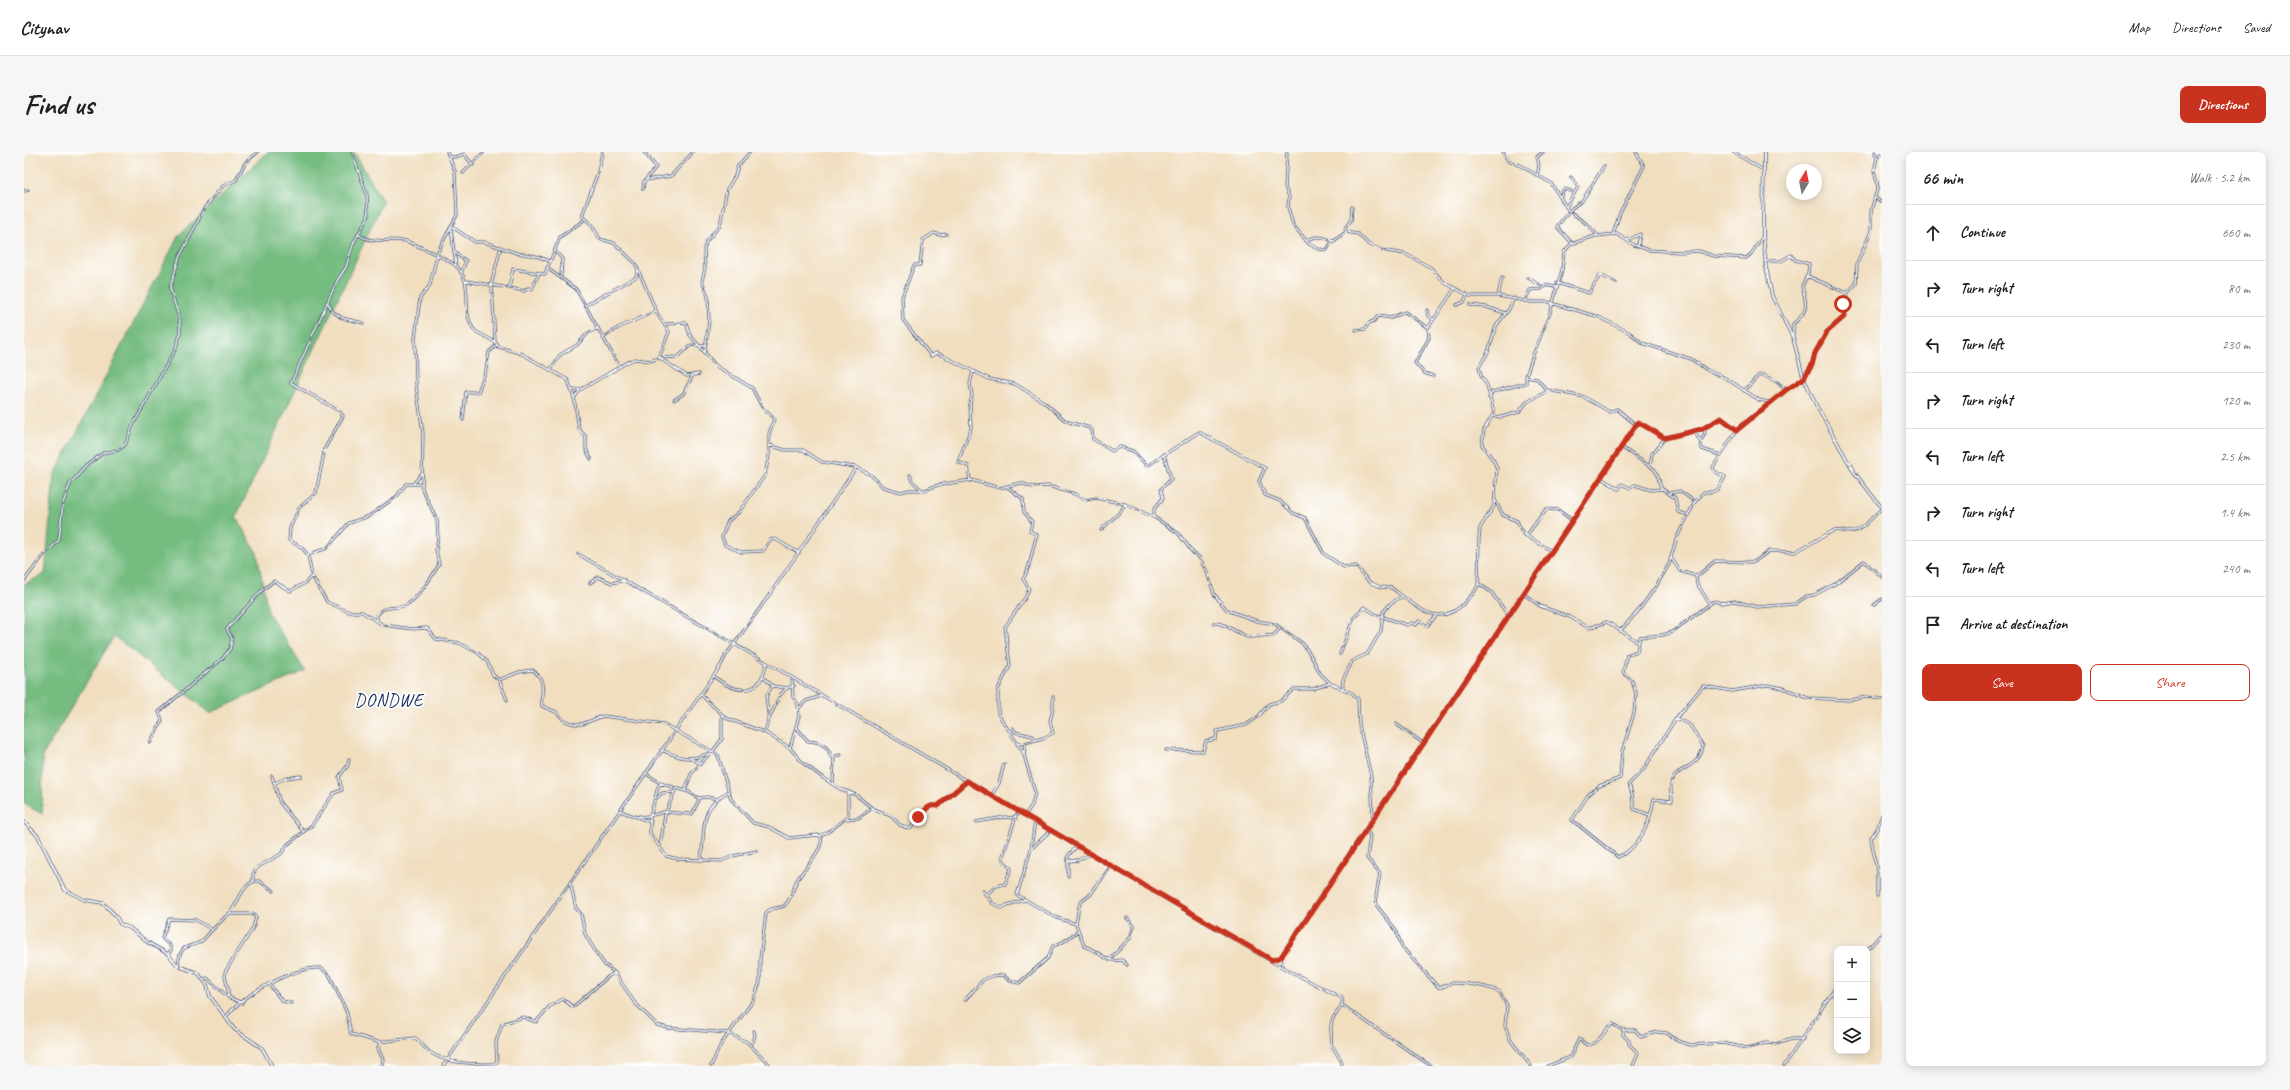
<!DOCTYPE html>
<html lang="en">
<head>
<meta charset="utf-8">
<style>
  body { margin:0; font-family:Caveat,sans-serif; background:#f6f6f6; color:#202124 }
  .controls { position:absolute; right:12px; bottom:12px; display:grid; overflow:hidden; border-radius:8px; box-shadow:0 2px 10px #0003 }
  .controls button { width:36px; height:36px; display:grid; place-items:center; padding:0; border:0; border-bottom:1px solid #e0e0e0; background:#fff; color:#202124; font:20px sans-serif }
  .compass { position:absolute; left:1762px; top:12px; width:36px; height:36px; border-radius:50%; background:#fff; box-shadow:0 2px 10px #0003; rotate:10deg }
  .stop { position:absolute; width:12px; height:12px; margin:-9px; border:3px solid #c8321e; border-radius:50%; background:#fff }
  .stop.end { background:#c8321e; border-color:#fff; box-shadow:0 1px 4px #0008 }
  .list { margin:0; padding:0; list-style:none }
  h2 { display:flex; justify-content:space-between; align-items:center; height:52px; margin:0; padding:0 16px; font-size:17px }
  h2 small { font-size:13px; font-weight:400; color:#757577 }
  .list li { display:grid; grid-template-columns:26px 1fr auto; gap:12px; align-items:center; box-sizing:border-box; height:56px; padding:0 16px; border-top:1px solid #e0e0e0 }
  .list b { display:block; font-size:15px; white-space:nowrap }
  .list em { font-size:13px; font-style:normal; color:#757577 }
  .actions { display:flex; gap:8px; padding:12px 16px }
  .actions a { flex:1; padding:9px 0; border:1px solid #c8321e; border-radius:8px; text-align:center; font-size:14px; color:#c8321e }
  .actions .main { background:#c8321e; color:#fff }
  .icon { flex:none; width:22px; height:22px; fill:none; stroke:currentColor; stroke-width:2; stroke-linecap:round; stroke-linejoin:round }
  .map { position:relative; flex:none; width:1858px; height:914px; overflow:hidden; border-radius:8px }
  header { display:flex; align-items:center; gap:24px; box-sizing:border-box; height:56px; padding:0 20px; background:#fff; border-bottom:1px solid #e0e0e0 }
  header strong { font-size:19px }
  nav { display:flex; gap:22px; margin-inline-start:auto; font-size:14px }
  .intro { display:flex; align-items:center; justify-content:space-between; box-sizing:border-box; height:96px; padding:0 24px }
  h1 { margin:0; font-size:28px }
  .button { padding:10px 18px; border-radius:8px; background:#c8321e; color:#fff; font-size:14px; font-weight:700 }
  main { display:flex; gap:24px; padding:0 24px }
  aside { flex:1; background:#fff; border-radius:8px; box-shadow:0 2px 10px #0003 }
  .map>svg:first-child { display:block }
  .forest { fill:#75bc80; stroke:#48766f }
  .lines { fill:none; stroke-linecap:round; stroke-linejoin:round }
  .minor-casing { stroke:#3b496d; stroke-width:3 }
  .tertiary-casing { stroke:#3b496d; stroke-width:3.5 }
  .minor { stroke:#fff; stroke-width:1.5 }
  .tertiary { stroke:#fff; stroke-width:2 }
  .route { stroke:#c8321e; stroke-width:5 }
  .labels { text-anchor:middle; stroke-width:3.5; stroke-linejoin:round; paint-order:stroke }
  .quarter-label { font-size:18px; letter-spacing:1px; fill:#1b2f5e; stroke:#fff }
</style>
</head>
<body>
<header>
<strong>Citynav</strong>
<nav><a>Map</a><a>Directions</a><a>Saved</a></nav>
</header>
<div class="intro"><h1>Find us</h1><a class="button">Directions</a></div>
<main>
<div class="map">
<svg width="1858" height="914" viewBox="0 0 1858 914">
  <rect width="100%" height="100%" fill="#fff"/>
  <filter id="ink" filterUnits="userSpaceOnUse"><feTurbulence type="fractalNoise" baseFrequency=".025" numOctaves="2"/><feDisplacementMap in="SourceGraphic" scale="8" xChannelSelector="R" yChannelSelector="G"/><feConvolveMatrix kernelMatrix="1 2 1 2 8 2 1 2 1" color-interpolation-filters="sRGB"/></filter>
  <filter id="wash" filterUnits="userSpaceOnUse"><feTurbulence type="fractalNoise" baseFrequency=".012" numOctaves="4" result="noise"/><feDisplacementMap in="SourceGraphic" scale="16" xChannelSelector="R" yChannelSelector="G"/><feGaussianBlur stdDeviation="0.9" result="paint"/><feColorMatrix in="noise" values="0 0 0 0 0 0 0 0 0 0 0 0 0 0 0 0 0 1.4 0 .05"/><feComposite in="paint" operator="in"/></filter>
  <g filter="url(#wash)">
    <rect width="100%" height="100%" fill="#f0debf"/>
    <path class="forest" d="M244,0H330L359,50L212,365L233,401L244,460L281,519L186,561L90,484L19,603L18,662L0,652V432L21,422L30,324L155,83Z"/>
  </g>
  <g filter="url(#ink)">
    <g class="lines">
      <g class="minor-casing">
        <path id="minor" d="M328,0L343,43L344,65L330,90L322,115L313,129L267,231L315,259L319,264L301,296L292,341L275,356L266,376L265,388L278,396L284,403L288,424L303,450L325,460H338L359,473L389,477L403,476L412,487L435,491L454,501L463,509L469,523L475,528L495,520L509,518C524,531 516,538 518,554L532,560L541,569L551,572H558L579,564L640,572L694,603L707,647L729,671L745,675L765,686L794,683L797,685C801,696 777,720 772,730C769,738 767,747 761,753C755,758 747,754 742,761L736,807V830L729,849L697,892L687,914
          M726,0L714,14L711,24L703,37L696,73L682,90L680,97L681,116L678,129L684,144L685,169L681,198L682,202L692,214L728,236L738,255L750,267L745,282V303L741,323L715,360L704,369L698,385L701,393L717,400L739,399L746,388L751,387L775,401
          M1263,0L1261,35L1265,45L1264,55L1269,73L1285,92L1294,97L1303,98L1307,91L1322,80L1334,82L1344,92L1357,98L1381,102L1406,115L1421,131L1446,144H1474L1507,150H1524L1575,165L1606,181L1618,191L1667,207L1683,218L1703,227L1735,248L1745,250
          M1479,0L1484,9L1495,13L1527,31L1544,58L1564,73L1574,84
          M1709,0L1739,18
          M426,5H431L440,2L449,13
          M1853,6L1858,1
          M439,21L460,0
          M1513,24L1515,13L1513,5L1519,0
          M622,28L647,24L669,0
          M619,37L620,30L632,15L620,0
          M0,39L4,38
          M1536,45L1540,37L1547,39
          M1851,46L1858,51
          M1542,55L1554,35L1547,25
          M428,75L451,90H460L493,101L512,104L526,109
          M427,77L430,100L442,109L437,121
          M1322,80L1321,76L1327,68L1328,55
          M334,82C347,93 367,86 382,89C390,92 426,108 432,114C452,133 435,159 451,179L471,190L475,195L498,202L544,228L550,246L555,277L562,285V297L567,307
          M922,82L916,83L910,81L899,88L896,113H890L878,145L879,168L907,204L912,201L917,203L965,227L991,232L1020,250L1042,269L1066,276L1068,278L1069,287L1088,299L1096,295L1109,299L1123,314L1175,280L1241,316L1235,329L1241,343L1256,349L1269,361L1281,366L1300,402L1320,415L1332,414L1345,430L1356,435L1368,436C1391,454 1416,479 1442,449C1447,443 1451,441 1454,434L1455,386L1456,376L1470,354L1473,317L1470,309L1458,293L1460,278L1470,261L1463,233L1457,224L1455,215L1464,200L1472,174L1485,157L1490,146
          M1589,82L1596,61L1620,14L1612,0
          M1604,88L1616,82L1614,94
          M1282,89C1293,82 1300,86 1310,89
          M1548,91L1534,76V73L1548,56L1558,49L1580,14
          M430,99L432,113
          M531,99L538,107L537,124
          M1742,109H1757L1767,103L1771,108L1785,112L1784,122L1778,134C1783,152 1785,159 1769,172V186
          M523,116L552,137L595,214
          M1783,124L1823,141
          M1504,126L1514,132L1532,135
          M442,129L485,136L489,117L521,122L536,85L560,68
          M1533,131L1565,141L1576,123L1592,131
          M467,133L477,95
          M468,134L471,190
          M486,136L500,139L504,136L508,137L515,121
          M1474,144L1478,126
          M1501,149L1506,138L1517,137L1521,134
          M304,151L308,159L318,166L339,171
          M562,153L612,125L614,117
          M1433,153L1440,150L1443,142
          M1446,153L1462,155L1481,161
          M1403,158L1404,164L1409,167
          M642,172L662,171L666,183L682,202
          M1332,178L1341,177L1345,171L1350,169L1354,164L1367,166L1381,160L1404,176
          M579,186L594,176L632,159
          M635,206L654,205L667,193L681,194
          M637,207L663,224L675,222
          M526,218L536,203L553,193L564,181L574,176
          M1780,223L1788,213L1791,201L1803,180L1821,164L1819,150L1824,140L1832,132L1833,112L1847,79V59L1854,34L1850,19L1853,6L1851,0
          M1409,224L1400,221L1391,211L1405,186L1404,176L1431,136
          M1502,225L1513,227L1523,238L1560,245L1586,260L1593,257L1612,273
          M547,238H555
          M1720,239L1734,224L1739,223L1753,230L1761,237
          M550,246L556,238L602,211L611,207L626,209L635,206L645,180L634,163L611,111L590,91L576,87L567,72L558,64L574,20L578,0
          M1465,246L1468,240L1502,231V224L1509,203L1526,161L1538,118L1540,100L1547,92L1571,84L1593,82L1610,93L1625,98L1655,100L1675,99L1689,104L1722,106L1727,102L1739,84
          M650,248L659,242L669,223
          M1469,264L1477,265L1495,260L1503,250L1524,239
          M439,268L442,240H454L462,218L465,200L473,193
          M1670,279L1676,289L1678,297L1696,303
          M1677,289L1681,281L1680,277
          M745,293L761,298H779L798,310L831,315L847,323L859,335L877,340L885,338H901L914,333L947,328L976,336L996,331L1009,335L1024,334L1051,342L1062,348L1072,346L1101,352L1131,366
          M1597,295L1630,317L1633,321L1637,336L1651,346L1654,360L1664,363
          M1140,302L1147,327L1137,337L1139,346L1130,357V365L1154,381L1169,401L1175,405L1183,420L1190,442L1203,458L1233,469L1251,472L1278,491L1286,502L1296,521L1306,531L1328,541L1334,547L1335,573L1347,624L1349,666
          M1626,314L1628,302L1641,286
          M886,323L888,329L897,337
          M1577,326L1595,337L1598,332L1606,336L1611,333L1627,338L1638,337
          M946,329L944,314L934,310L947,276L946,252L948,243L946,232L949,219
          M390,331L397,322
          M982,334L999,347L1000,360L1008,370L1006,379L1013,383C1007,398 1008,414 999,427L1005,437L1001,446L981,475L986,514L974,537V562L999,600L1011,640L1008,653L1002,662
          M1646,341L1656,339L1671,350
          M1471,348L1479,363L1493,369L1499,382L1528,399
          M1077,378L1097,359L1101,352
          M1503,383L1522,357L1534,358L1549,369
          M554,402L757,519L1252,812L1318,846C1321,854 1310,862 1308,869C1305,877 1309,884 1307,892L1318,910V914
          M284,403L303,396L325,371L345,364L373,344L382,332H397
          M1647,406L1656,419L1672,424
          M0,429L19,404L35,388L39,351L46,332L62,314L79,301L94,298L101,293L109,273L151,198L156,183V169L146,136L155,106L181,55L199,34L212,28L221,11L234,0
          M566,431L574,425L588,431L601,428
          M1454,431L1467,440L1484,463
          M1500,442L1516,454L1546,465L1565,476L1583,470L1614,490
          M1686,452L1673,432L1672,425L1691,409L1730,410L1745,399L1771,400L1809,379C1816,377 1819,380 1825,380C1838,380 1849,364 1858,356
          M1850,453L1858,447
          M353,469V463C360,452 372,458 382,453C393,448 410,422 415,412L412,398L414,385L413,368L398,337L399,281L392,233L391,186L396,146L406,133L414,99L433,63L431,19L423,0
          M1189,471C1201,470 1214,482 1224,485C1228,486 1241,482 1249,484L1256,476
          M1596,479L1615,458L1633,433L1645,412L1653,385L1671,350L1680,340H1688L1694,337L1701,325L1690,319L1689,315L1713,278L1762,238L1780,226
          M1316,502L1329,467L1340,455L1353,463L1383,473L1387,471L1392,473L1395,469L1403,474L1413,463
          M689,524C711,541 736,547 742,512
          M738,524L749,534C739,544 743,549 744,561C745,567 743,573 741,580
          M475,528L483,548
          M749,534L763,536L770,534
          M1319,536C1317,524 1325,519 1328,509L1343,502L1357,479L1359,460L1367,451L1377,445
          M676,542L702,566L742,581L766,596L779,611L799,626L816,637L832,643L848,656L867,664L876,673L886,677L901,657L908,653L914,654L943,629
          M775,556L782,549L797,544
          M1652,566L1666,573L1679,594C1676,616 1654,614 1648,629C1645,635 1648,642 1648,649L1630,647C1626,670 1617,695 1594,705L1548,668L1564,643L1575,634L1596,626L1598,600L1610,561L1612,541L1608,529L1599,520L1603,503L1613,499L1616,485L1639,483L1648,480L1690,449L1697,451L1711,449L1733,455L1771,452L1783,444L1790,443L1811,432L1840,409L1858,425
          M745,567L756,543L763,536
          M1372,572L1399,591
          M773,576L784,589C796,590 804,593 807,605L816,603
          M989,576L991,580L1009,584L1012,587
          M126,591L138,568L135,560L199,506L206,497L208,487L203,477L237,439L250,429L266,439L281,431L288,424
          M993,592L1001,591
          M766,596L775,564L774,552L769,545L768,528
          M637,598C656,605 662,610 683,602
          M1142,598L1179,599L1182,589L1192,587L1193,579L1222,573L1235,564L1245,552L1257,549L1270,537H1289L1306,531
          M689,599L698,587V563
          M1000,602L1001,591L1019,586L1029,581L1026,569L1029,558V544
          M667,607L676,611
          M621,621L636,631L665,640L674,646L683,645L693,647
          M248,624L256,651L279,679
          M251,631L262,626L277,624
          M637,631L634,635L626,665V681L642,704L654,707L698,709L709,704L732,699
          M809,632L810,605
          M661,639L667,622L688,599
          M824,639V665
          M968,643L975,631L980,612
          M633,646L638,641L649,640
          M596,659L627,670
          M1626,663L1610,657L1608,642L1605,632L1620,617L1652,566L1679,534L1708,539L1744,533L1759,536L1784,546L1825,548L1843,545L1858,547
          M615,664C624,666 631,662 640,660C645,660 659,662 668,662L676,646
          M1011,669L1007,697L993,743L1033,766L1052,772
          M952,670L981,665L988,666L997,660
          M1342,677L1346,684L1343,706L1356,722L1352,744L1353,754L1372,778L1378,795L1414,835C1420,837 1423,831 1429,831C1443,831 1464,834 1476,840L1483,854L1481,874L1487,889L1507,914
          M795,684L804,680L821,667L834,666L847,657
          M636,694L641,663L652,636
          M1007,697L1027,678
          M677,707C682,678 673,657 704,640
          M1045,709L1054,708L1067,702
          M1087,714L1066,743L1058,749L1055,754L1052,772L1060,794C1077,799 1079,811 1098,808L1103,813
          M1044,724V704L1053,694
          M229,730V722L234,715L257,702L263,693L288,673L310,641L318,638L315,625L324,613L325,607
          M546,730L552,756L557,762L561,782L573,802L581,813L591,821L610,850L633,873L644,876L704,881L723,890L747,914
          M959,739L968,751L978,756L983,753L1001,748
          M962,743L972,734L981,732L987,717L979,708V704L992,664
          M1853,744V719L1847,686L1853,677L1858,663
          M1843,798L1858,781
          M144,802L147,798L146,794L138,786L145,767L172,768L187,777
          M1085,808L1106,786L1110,774L1103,766
          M1248,809L1257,805
          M1258,813L1257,805L1264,793L1614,270L1641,286L1678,277L1697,266L1713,278
          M154,814C156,787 168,798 179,788C187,779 195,770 205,762C214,753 219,727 235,729L250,739
          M179,827L183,826L204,845L218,851
          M245,832L258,849L267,851
          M204,845C206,835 200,829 201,820L229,776L232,765L228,762H205
          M941,848L959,828L968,824L979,823L986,829L995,831L1024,806L1029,794L1039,790L1054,779
          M1318,853L1407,914
          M202,865C218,843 270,814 297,816L306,824L323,861L327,882L354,890L391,886C398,890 401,898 407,901C425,912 449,912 469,912L473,910L472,890L478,872L499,865L512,870L525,855L539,847L549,855L585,824L591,821
          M1600,879L1599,883L1605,889V892L1614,901L1609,914
          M356,890L354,897L359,907L358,914
          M727,894L731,884L730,879
          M419,914L697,513L702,503C748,442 789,378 832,316
          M1524,914L1546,905L1555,887L1563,893C1577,892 1579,878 1589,872L1598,878H1611L1617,885L1633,880L1643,881L1654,889L1667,893L1698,891L1723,896L1742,891L1752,892L1768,887H1779
          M1760,914L1813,833"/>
      </g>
      <g class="tertiary-casing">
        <path id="tertiary" d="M1740,0L1739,83L1742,115L1748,144L1769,186L1779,224L1793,255L1830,320L1858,356
          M0,670L14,684L41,738L61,748L79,751L92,764L96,772L106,776L123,790L144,802L154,814L174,821L183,833L186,844L210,877L238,896L248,914"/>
      </g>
      <use href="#minor" class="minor"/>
      <use href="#tertiary" class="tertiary"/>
    </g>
  </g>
  <g class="lines" filter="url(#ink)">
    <path class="route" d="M894,665C902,660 902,652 914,654L943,629L1248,808L1257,805L1274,780L1614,270L1641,286L1678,277L1697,266L1713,278L1762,238L1780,226L1788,213L1791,201L1803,180L1821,164L1819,152"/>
  </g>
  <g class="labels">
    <g class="quarter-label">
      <text x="365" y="554">DONDWE</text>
    </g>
  </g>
</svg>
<div class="controls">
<button>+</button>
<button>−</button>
<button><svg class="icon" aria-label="layers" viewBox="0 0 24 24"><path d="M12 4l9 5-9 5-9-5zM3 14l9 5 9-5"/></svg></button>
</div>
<svg class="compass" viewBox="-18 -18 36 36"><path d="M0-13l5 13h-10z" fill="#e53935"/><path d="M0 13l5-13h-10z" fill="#757577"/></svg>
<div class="stop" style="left:1819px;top:152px"></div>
<div class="stop end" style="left:894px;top:665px"></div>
</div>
<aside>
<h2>66 min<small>Walk · 5.2 km</small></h2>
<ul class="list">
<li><svg class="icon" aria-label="ahead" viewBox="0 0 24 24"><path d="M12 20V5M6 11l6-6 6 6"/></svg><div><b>Continue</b></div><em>660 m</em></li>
<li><svg class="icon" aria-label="right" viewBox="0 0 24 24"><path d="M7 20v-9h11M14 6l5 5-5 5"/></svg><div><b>Turn right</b></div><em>80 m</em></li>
<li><svg class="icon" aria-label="left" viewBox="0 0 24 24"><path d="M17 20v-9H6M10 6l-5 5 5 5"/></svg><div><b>Turn left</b></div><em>230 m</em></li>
<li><svg class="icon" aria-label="right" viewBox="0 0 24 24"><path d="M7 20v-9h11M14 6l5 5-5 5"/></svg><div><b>Turn right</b></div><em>120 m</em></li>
<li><svg class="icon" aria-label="left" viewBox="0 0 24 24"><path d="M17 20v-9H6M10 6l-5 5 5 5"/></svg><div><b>Turn left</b></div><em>2.5 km</em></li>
<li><svg class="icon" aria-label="right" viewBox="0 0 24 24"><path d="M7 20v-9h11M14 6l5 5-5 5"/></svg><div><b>Turn right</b></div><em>1.4 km</em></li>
<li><svg class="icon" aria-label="left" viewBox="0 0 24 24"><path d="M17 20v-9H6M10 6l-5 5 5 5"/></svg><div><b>Turn left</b></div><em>240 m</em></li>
<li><svg class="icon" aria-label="arrive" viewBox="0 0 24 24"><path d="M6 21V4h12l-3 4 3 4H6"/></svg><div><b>Arrive at destination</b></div></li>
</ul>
<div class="actions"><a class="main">Save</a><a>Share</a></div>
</aside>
</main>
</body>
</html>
